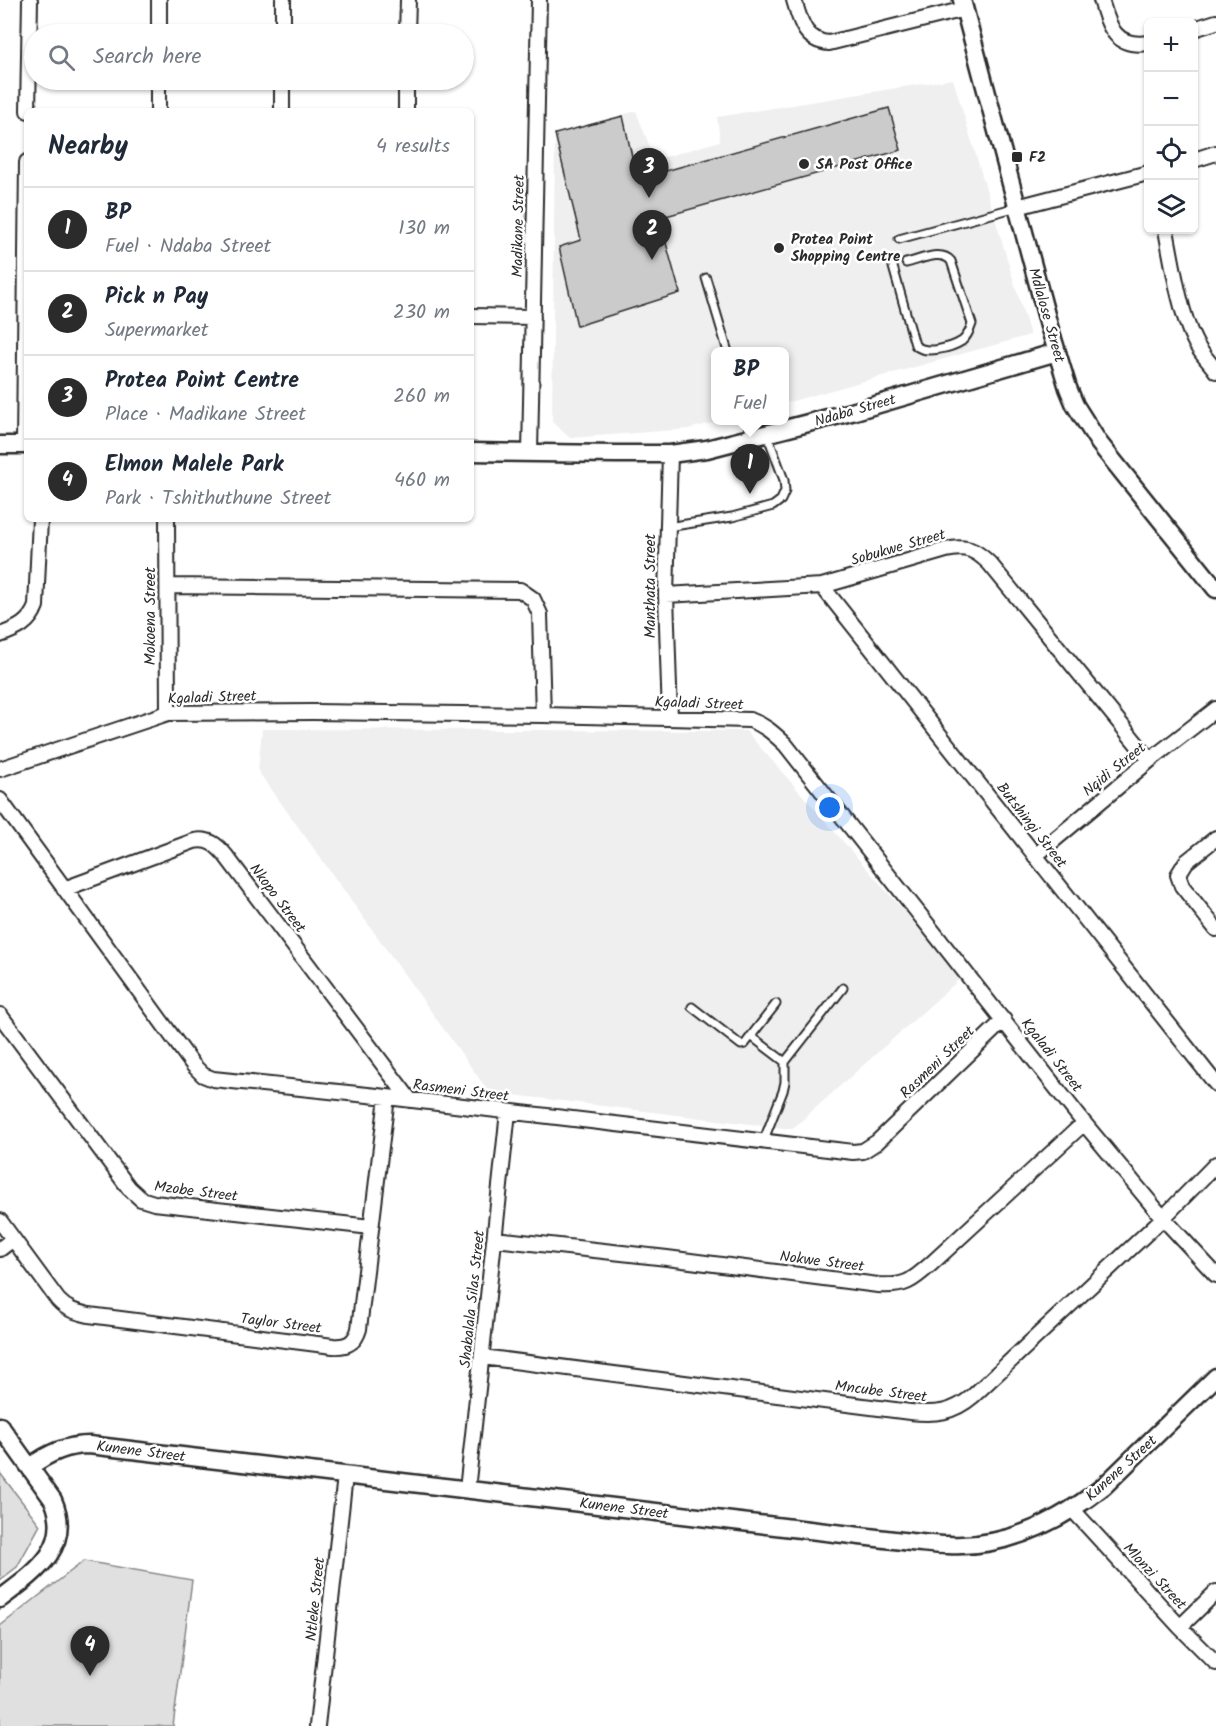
<!DOCTYPE html>
<html lang="en">
<head>
<meta charset="utf-8">
<style>
  body { margin:0; font-family:Kalam,sans-serif; background:#f6f6f7; color:#1f2937 }
  .controls { position:absolute; right:18px; top:18px; display:grid; overflow:hidden; border-radius:9px; box-shadow:0 2px 4px #0004 }
  .controls button { width:54px; height:54px; display:grid; place-items:center; padding:0; border:0; border-bottom:2px solid #e0e1e3; background:#fff; color:#1f2937; font:30px sans-serif }
  .you { position:absolute; left:830px; top:808px; width:21px; height:21px; margin:-15px; border:4px solid #fff; border-radius:50%; background:#1a73e8; box-shadow:0 0 0 9px #1a73e833 }
  .badge { display:grid; place-items:center; width:39px; height:39px; border-radius:50%; background:#2b2b2b; color:#fff; font-size:20px; font-weight:700 }
  .pin { position:absolute; translate:-50% -50px; filter:drop-shadow(0 2px 3px #0008) }
  .pin::after { content:''; position:absolute; top:32px; width:21px; height:18px; background:inherit; clip-path:polygon(0 0,100% 0,50% 100%) }
  .popup { position:absolute; left:711px; top:347px; width:78px; height:78px; box-sizing:border-box; display:grid; place-content:center; border-radius:9px; background:#fff; filter:drop-shadow(0 2px 4px #0005); font-size:20px; white-space:nowrap; color:#747a83 }
  .popup b { font-size:22px; color:#1f2937 }
  .popup::after { content:''; position:absolute; left:50%; top:100%; margin-left:-12px; border:12px solid transparent; border-top-color:#fff }
  .list { margin:0; padding:0; list-style:none }
  h2 { display:flex; justify-content:space-between; align-items:center; height:78px; margin:0; padding:0 24px; font-size:26px }
  h2 small { font-size:20px; font-weight:400; color:#747a83 }
  .list li { display:grid; grid-template-columns:39px 1fr auto; gap:18px; align-items:center; box-sizing:border-box; height:84px; padding:0 24px; border-top:2px solid #e0e1e3 }
  .list b { display:block; font-size:22px; white-space:nowrap }
  .list p { margin:0; font-size:20px; white-space:nowrap; color:#747a83 }
  .list em { font-size:20px; font-style:normal; color:#747a83 }
  .icon { flex:none; width:33px; height:33px; fill:none; stroke:currentColor; stroke-width:2; stroke-linecap:round; stroke-linejoin:round }
  .map { position:relative; flex:none; width:1216px; height:1726px; overflow:hidden }
  .search { position:absolute; background:#fff; box-shadow:0 2px 4px #0004; left:24px; top:24px; width:450px; height:66px; display:flex; align-items:center; gap:15px; box-sizing:border-box; padding:0 21px; border-radius:33px; color:#747a83; font-size:22px }
  .panel { position:absolute; background:#fff; box-shadow:0 2px 4px #0004; left:24px; top:108px; width:450px; height:414px; border-radius:9px }
  .map>svg:first-child { display:block }
  .built { fill:#efefef }
  .green { fill:#e0e0e0; stroke:#868686; stroke-width:1.5 }
  .building { fill:#cbcbcb; stroke:#2b2b2b; stroke-width:1.5 }
  .lines { fill:none; stroke-linecap:round; stroke-linejoin:round }
  .service-casing { stroke:#2b2b2b; stroke-width:11 }
  .minor-casing { stroke:#2b2b2b; stroke-width:18 }
  .tertiary-casing { stroke:#2b2b2b; stroke-width:21 }
  .service { stroke:#fff; stroke-width:7 }
  .minor { stroke:#fff; stroke-width:14 }
  .tertiary { stroke:#fff; stroke-width:16 }
  .poi-dot { fill:#2b2b2b; stroke:#fff; stroke-width:2 }
  .labels { text-anchor:middle; stroke-width:5; stroke-linejoin:round; paint-order:stroke }
  .poi-label { font-size:15px; font-weight:bold; fill:#2b2b2b; stroke:#fff; text-anchor:start }
  .street-label { font-size:15px; fill:#2b2b2b; stroke:#fff }
</style>
</head>
<body>
<div class="map">
<svg width="1216" height="1726" viewBox="0 0 1216 1726">
  <rect width="100%" height="100%" fill="#fff"/>
  <filter id="ink" filterUnits="userSpaceOnUse"><feTurbulence type="fractalNoise" baseFrequency=".0167" numOctaves="2"/><feDisplacementMap in="SourceGraphic" scale="12" xChannelSelector="R" yChannelSelector="G"/><feConvolveMatrix kernelMatrix="1 2 1 2 8 2 1 2 1" color-interpolation-filters="sRGB"/></filter>
  <g filter="url(#ink)">
    <path class="built" d="M953,79L1030,335L785,403L784,352H716V420L720,421L688,429L570,438L552,422L555,134L636,111L655,160L720,141L717,117Z
      M262,729L746,731L962,977L792,1129L489,1092L258,771Z"/>
    <path class="green" d="M0,1473L40,1525L17,1567L0,1580Z
      M84,1561L192,1580L173,1726H0V1626Z"/>
    <path class="building" d="M889,108L901,150L659,218L680,293L577,326L559,247L581,240L555,134L623,116L637,179Z"/>
    <g class="lines">
      <g class="service-casing">
        <path id="service" d="M899,239L1017,207
          M893,267L915,345C925,355 951,348 962,341C967,337 970,330 972,324L951,261C941,249 920,260 906,263
          M706,278L728,352
          M747,420L751,438
          M667,527L732,517L773,506L781,500L785,491L784,480L767,434
          M776,1004L751,1036L785,1062
          M692,1007L741,1045L745,1044L751,1036
          M763,1142L783,1091L785,1082V1062L843,988"/>
      </g>
      <g class="minor-casing">
        <path id="minor" d="M794,0C800,20 804,41 829,43L965,9
          M1101,0C1109,27 1115,48 1148,43
          M1194,29L1216,22
          M159,34V0
          M283,34V0
          M407,34L408,0
          M28,111L30,0
          M158,111V80
          M282,111V80
          M406,111V80
          M1194,160L1216,153
          M1017,207L1148,173
          M1166,230C1172,261 1180,313 1194,340C1199,352 1209,361 1216,371
          M471,316L533,317
          M24,444L27,162
          M530,453L539,0
          M670,454L666,595L670,718
          M167,519L168,713
          M168,586L520,590L533,599L540,614L543,715
          M822,586L1216,1084
          M666,595L822,586L946,550C966,545 976,550 990,564L1150,760
          M0,635C17,629 30,623 36,606L40,519
          M0,769L168,713L313,712L543,715L750,720C765,725 774,734 785,744L1084,1123L1163,1218L1216,1275
          M0,800L193,1065L203,1075L213,1079L387,1097L853,1152L863,1151L877,1142L1004,1020
          M1216,838L1186,862L1178,875L1182,886L1216,929
          M1035,856L1150,760L1216,709
          M64,889L194,841C209,838 217,845 226,856L410,1100
          M0,1015L129,1188L141,1199L154,1203L371,1227
          M0,1221L58,1300C67,1310 76,1312 89,1315L333,1346C347,1347 355,1343 359,1329L387,1097
          M495,1239L667,1258L878,1285C905,1287 912,1281 931,1264L1084,1123
          M0,1249L13,1239
          M482,1357L910,1412C935,1415 953,1413 973,1396L1163,1218L1216,1164
          M467,1490L508,1112
          M1072,1509L1180,1627L1216,1663
          M1180,1627L1216,1592
          M317,1726L345,1476"/>
      </g>
      <g class="tertiary-casing">
        <path id="tertiary" d="M962,0L1049,326L1068,388L1075,405L1099,443L1216,589
          M0,445H27
          M471,452L616,454H670L707,449L855,411L1057,352
          M0,1426L53,1500C74,1548 33,1574 0,1599
          M30,1467C48,1453 66,1445 89,1445L911,1542C923,1543 935,1545 948,1545C1006,1548 1059,1522 1104,1486L1216,1377"/>
      </g>
      <use href="#service" class="service"/>
      <use href="#minor" class="minor"/>
      <use href="#tertiary" class="tertiary"/>
    </g>
  </g>
  <g class="poi-dot">
    <rect x="1011" y="151" width="12" height="12" rx="3"/>
    <circle cx="804" cy="164" r="6"/>
    <circle cx="779" cy="248" r="6"/>
  </g>
  <g class="labels">
    <g class="poi-label">
      <text x="1029" y="162">F2</text>
      <text x="816" y="169">SA Post Office</text>
      <text x="791" y="244">Protea Point<tspan x="791" dy="17">Shopping Centre</tspan></text>
    </g>
    <g class="street-label">
      <text transform="translate(518 226) rotate(-89)" y="5">Madikane Street</text>
      <text transform="translate(1047 315) rotate(74)" y="5">Mdlalose Street</text>
      <text transform="translate(855 410) rotate(-16)" y="5">Ndaba Street</text>
      <text transform="translate(898 547) rotate(-16)" y="5">Sobukwe Street</text>
      <text transform="translate(650 586) rotate(-90)" y="5">Manthata Street</text>
      <text transform="translate(150 616) rotate(-90)" y="5">Mokoena Street</text>
      <text transform="translate(212 697) rotate(-2)" y="5">Kgaladi Street</text>
      <text transform="translate(699 703) rotate(2)" y="5">Kgaladi Street</text>
      <text transform="translate(1114 769) rotate(-39)" y="5">Nqidi Street</text>
      <text transform="translate(1032 825) rotate(52)" y="5">Butshingi Street</text>
      <text transform="translate(278 898) rotate(53)" y="5">Nkopo Street</text>
      <text transform="translate(1052 1055) rotate(52)" y="5">Kgaladi Street</text>
      <text transform="translate(937 1062) rotate(-44)" y="5">Rasmeni Street</text>
      <text transform="translate(461 1090) rotate(7)" y="5">Rasmeni Street</text>
      <text transform="translate(196 1191) rotate(7)" y="5">Mzobe Street</text>
      <text transform="translate(822 1261) rotate(7)" y="5">Nokwe Street</text>
      <text transform="translate(472 1299) rotate(-84)" y="5">Shabalala Silas Street</text>
      <text transform="translate(281 1323) rotate(7)" y="5">Taylor Street</text>
      <text transform="translate(881 1391) rotate(7)" y="5">Mncube Street</text>
      <text transform="translate(141 1451) rotate(7)" y="5">Kunene Street</text>
      <text transform="translate(1121 1468) rotate(-42)" y="5">Kunene Street</text>
      <text transform="translate(624 1508) rotate(7)" y="5">Kunene Street</text>
      <text transform="translate(1155 1576) rotate(47)" y="5">Mlonzi Street</text>
      <text transform="translate(315 1599) rotate(-84)" y="5">Ntleke Street</text>
    </g>
  </g>
</svg>
<div class="controls">
<button>+</button>
<button>−</button>
<button><svg class="icon" aria-label="locate" viewBox="0 0 24 24"><circle cx="12" cy="12" r="6"/><path d="M12 2v4M12 18v4M2 12h4M18 12h4"/></svg></button>
<button><svg class="icon" aria-label="layers" viewBox="0 0 24 24"><path d="M12 4l9 5-9 5-9-5zM3 14l9 5 9-5"/></svg></button>
</div>
<div class="you"></div>
<div class="pin badge" style="left:750px;top:494px">1</div>
<div class="popup"><b>BP</b>Fuel</div>
<div class="pin badge" style="left:652px;top:260px">2</div>
<div class="pin badge" style="left:649px;top:198px">3</div>
<div class="pin badge" style="left:90px;top:1676px">4</div>
<div class="search"><svg class="icon" aria-label="search" viewBox="0 0 24 24"><circle cx="10" cy="10" r="6"/><path d="M15 15l6 6"/></svg>Search here</div>
<section class="panel">
<h2>Nearby<small>4 results</small></h2>
<ul class="list">
<li><span class="badge">1</span><div><b>BP</b><p>Fuel · Ndaba Street</p></div><em>130 m</em></li>
<li><span class="badge">2</span><div><b>Pick n Pay</b><p>Supermarket</p></div><em>230 m</em></li>
<li><span class="badge">3</span><div><b>Protea Point Centre</b><p>Place · Madikane Street</p></div><em>260 m</em></li>
<li><span class="badge">4</span><div><b>Elmon Malele Park</b><p>Park · Tshithuthune Street</p></div><em>460 m</em></li>
</ul>
</section>
</div>
</body>
</html>
